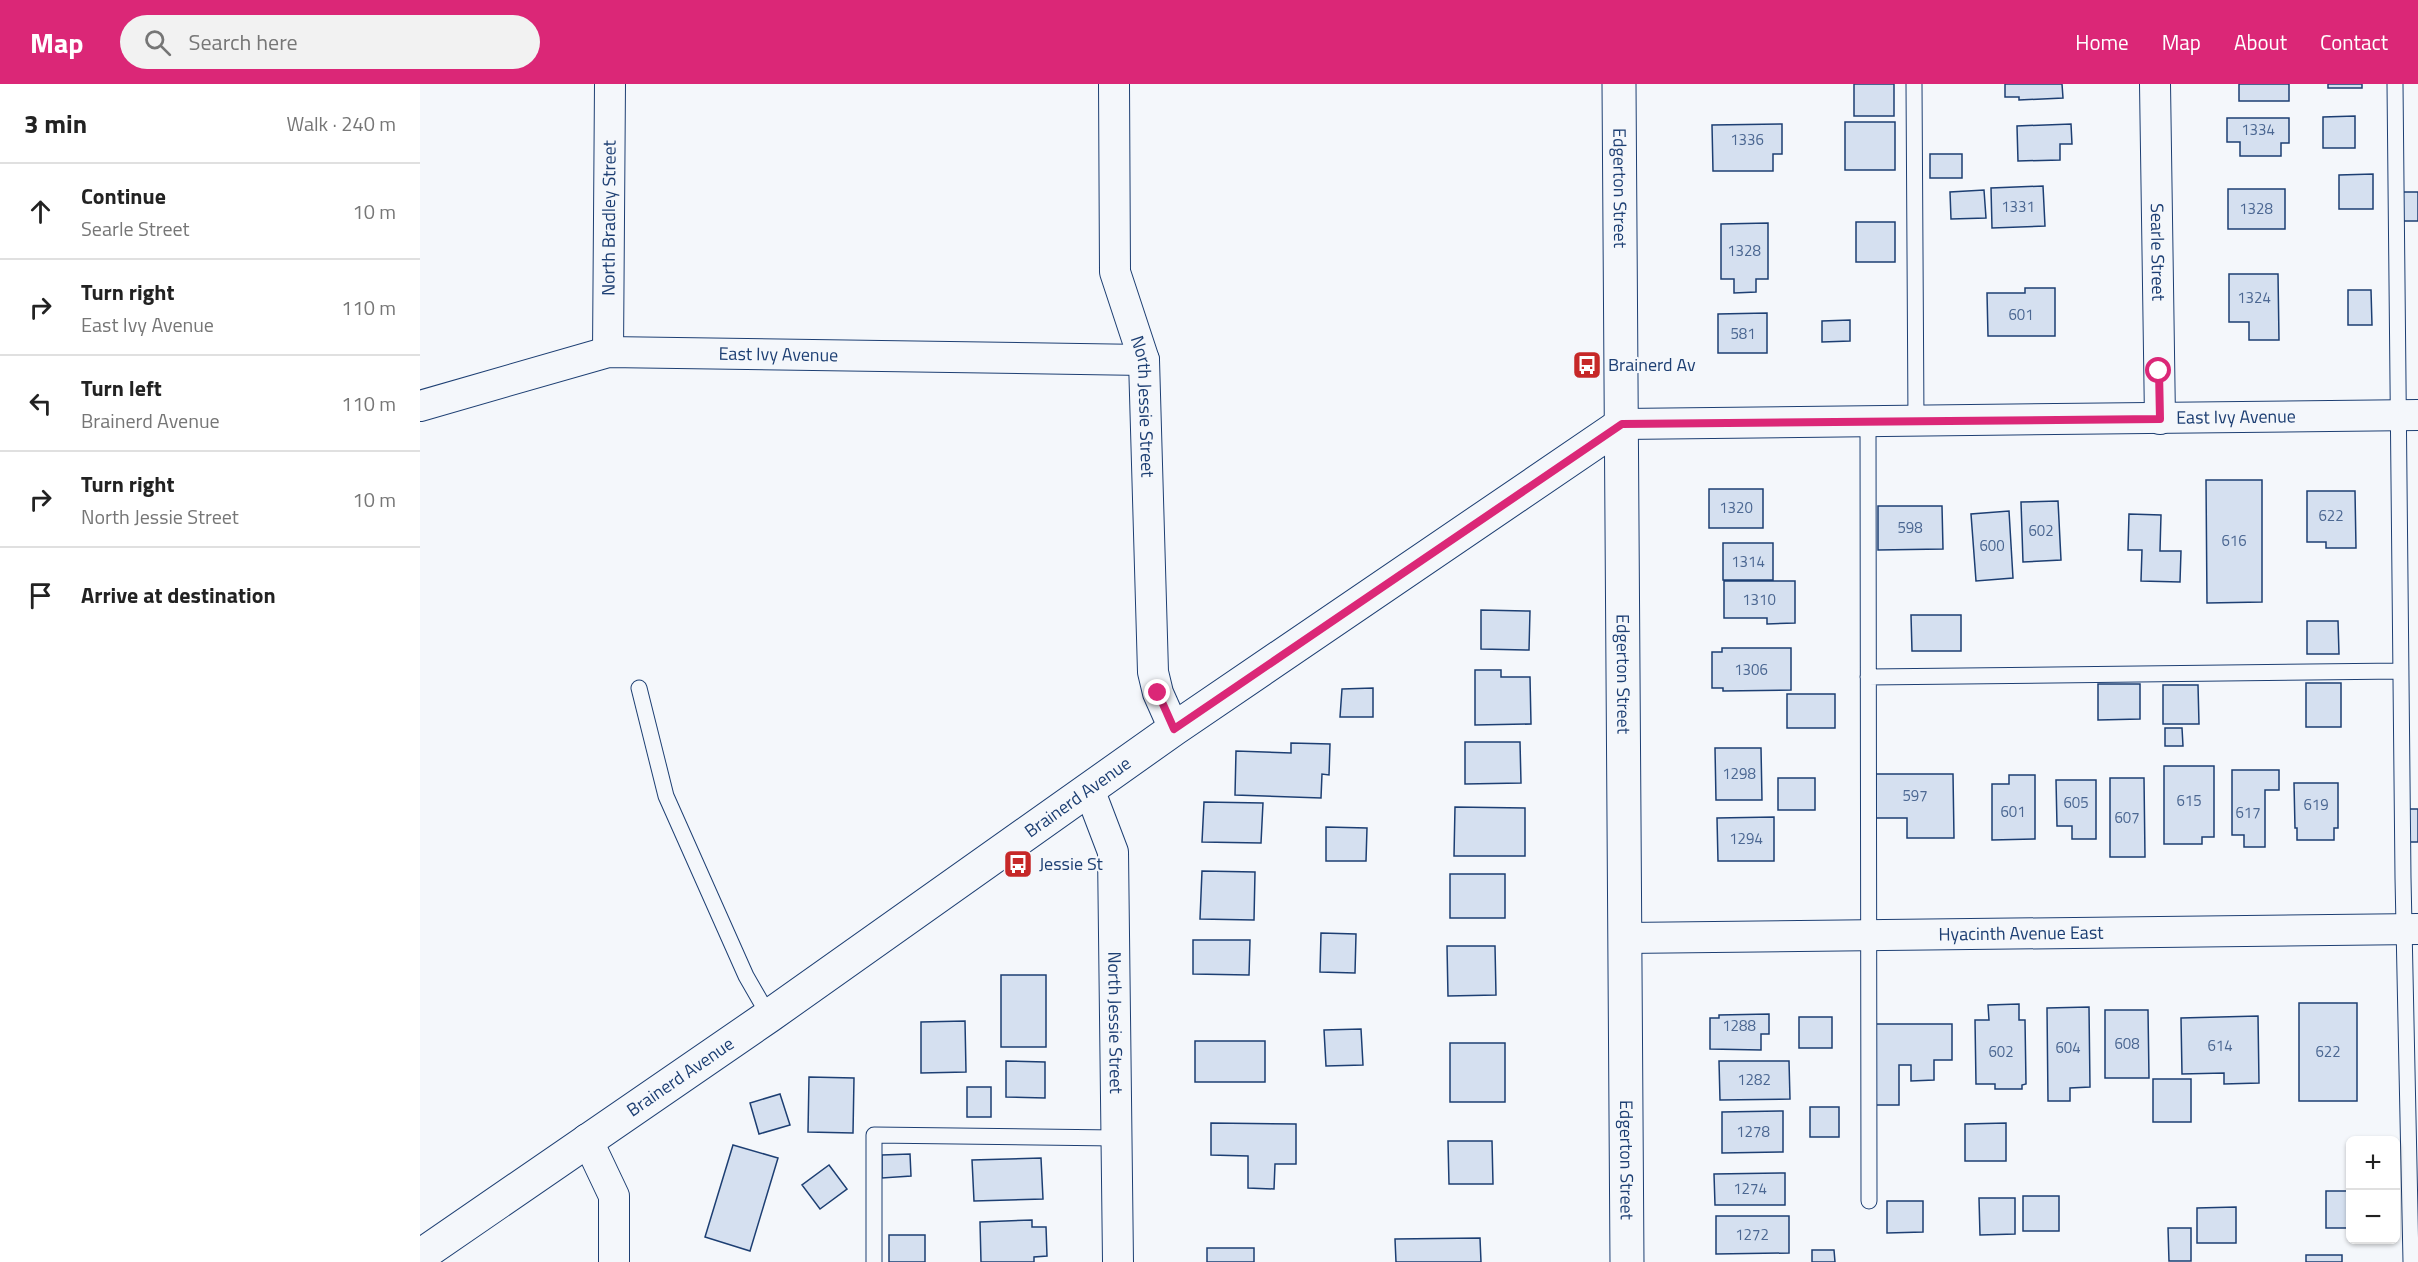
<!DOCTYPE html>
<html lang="en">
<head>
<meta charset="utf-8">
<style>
  body { margin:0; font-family:"Titillium Web",sans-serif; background:#f2f2f2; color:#222 }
  .controls { position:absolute; right:18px; bottom:18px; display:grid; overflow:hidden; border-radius:9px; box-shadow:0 2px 4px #0004 }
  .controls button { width:54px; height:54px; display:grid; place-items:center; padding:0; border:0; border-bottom:2px solid #e0e0e0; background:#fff; color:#222; font:30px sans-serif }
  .stop { position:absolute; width:18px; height:18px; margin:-14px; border:4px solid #db2777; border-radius:50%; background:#fff }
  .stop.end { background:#db2777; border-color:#fff; box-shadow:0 2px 6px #0008 }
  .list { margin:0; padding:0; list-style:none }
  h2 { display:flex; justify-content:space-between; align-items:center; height:78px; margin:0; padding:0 24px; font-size:26px }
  h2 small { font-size:20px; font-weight:400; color:#767676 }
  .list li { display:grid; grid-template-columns:39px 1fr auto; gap:18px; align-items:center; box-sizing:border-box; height:96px; padding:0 24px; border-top:2px solid #e0e0e0 }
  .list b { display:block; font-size:22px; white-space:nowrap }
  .list p { margin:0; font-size:20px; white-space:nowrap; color:#767676 }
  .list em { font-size:20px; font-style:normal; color:#767676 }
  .icon { flex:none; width:33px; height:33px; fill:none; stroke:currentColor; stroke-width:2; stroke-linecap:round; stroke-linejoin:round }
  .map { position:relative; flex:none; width:1998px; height:1178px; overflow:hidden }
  header { display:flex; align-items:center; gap:36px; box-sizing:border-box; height:84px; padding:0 30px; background:#db2777; color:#fff }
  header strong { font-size:28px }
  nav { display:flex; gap:33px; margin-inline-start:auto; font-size:21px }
  .search { width:420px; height:54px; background:#f2f2f2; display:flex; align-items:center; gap:15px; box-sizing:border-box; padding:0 21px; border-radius:33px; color:#767676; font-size:22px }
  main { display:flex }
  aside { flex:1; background:#fff }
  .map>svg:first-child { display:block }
  .building { fill:#d5e0f0; stroke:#1d3f73; stroke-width:1.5 }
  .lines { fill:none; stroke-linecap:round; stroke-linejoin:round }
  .lane-casing { stroke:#1d3f73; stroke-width:17 }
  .street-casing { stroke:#1d3f73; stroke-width:32 }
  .secondary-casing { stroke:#1d3f73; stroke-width:35 }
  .lane { stroke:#f4f7fb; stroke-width:15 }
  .street { stroke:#f4f7fb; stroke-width:30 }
  .secondary { stroke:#f4f7fb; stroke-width:33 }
  .route { stroke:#db2777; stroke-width:8 }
  .labels { text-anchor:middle; stroke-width:4.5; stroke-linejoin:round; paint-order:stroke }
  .number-label { font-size:15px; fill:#4b6792 }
  .street-label { font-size:18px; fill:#1d3f73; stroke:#f4f7fb }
  .poi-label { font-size:18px; fill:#1d3f73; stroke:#f4f7fb; text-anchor:start }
</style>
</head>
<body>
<header>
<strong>Map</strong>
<div class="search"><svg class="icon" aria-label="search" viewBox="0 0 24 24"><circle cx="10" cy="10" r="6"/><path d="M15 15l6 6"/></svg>Search here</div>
<nav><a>Home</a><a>Map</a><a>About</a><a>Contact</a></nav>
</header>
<main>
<aside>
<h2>3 min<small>Walk · 240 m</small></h2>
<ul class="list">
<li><svg class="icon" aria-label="ahead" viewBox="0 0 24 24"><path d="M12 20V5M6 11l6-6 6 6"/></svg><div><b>Continue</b><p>Searle Street</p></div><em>10 m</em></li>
<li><svg class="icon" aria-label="right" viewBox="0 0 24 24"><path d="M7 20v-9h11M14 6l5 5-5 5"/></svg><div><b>Turn right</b><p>East Ivy Avenue</p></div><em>110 m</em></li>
<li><svg class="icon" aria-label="left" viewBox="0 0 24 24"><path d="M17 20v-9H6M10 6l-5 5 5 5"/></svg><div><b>Turn left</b><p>Brainerd Avenue</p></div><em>110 m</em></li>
<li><svg class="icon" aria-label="right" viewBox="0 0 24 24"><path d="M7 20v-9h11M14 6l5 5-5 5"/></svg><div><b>Turn right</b><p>North Jessie Street</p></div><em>10 m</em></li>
<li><svg class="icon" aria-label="arrive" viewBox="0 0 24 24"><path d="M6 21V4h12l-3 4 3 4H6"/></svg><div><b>Arrive at destination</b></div></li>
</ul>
</aside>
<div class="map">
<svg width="1998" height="1178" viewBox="0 0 1998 1178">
  <rect width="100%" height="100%" fill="#f4f7fb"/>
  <path class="building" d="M1434,0H1474V32H1434Z
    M1585,0H1642L1643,14L1599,16V13H1585Z
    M1819,0H1869V17H1819Z
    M1908,0H1942V4H1908Z
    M1935,32V64H1903V33Z
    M1807,34H1869V59H1861V72H1820V58H1807Z
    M1425,38H1475V86H1425Z
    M1362,40V70H1353V87H1293L1292,41Z
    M1651,40L1652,60H1640V76L1598,77L1597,42Z
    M1510,70H1542V94H1510Z
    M1953,90V125H1919V91Z
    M1623,102L1625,142L1572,144L1571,104Z
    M1808,105H1865V145H1808Z
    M1564,106L1566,134L1531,135L1530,108Z
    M1980,108H1998V137H1980Z
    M1436,138H1475V178H1436Z
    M1348,139V195H1336V208L1314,209V195H1301V140Z
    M1809,190H1858L1859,256H1829V238H1809Z
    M1605,204H1635V252H1568L1567,209H1605Z
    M1928,206H1951L1952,241H1928Z
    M1347,229V269H1298V230Z
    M1430,236V257L1402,258V237Z
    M1786,396H1842V518L1787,519Z
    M1289,405H1343V444H1289Z
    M1887,407H1935L1936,464H1906V458H1887Z
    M1638,417L1641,476L1603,478L1601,418Z
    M1458,422H1522L1523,465L1458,466Z
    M1589,427L1593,494L1556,497L1551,430Z
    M1709,430L1741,431L1740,467H1761L1760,498L1721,497L1722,466H1708Z
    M1303,459H1353V496H1303Z
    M1304,497H1375V539L1347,540V534H1304Z
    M1061,526L1110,527L1109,566L1061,565Z
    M1491,531H1541V567H1492Z
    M1887,537H1918L1919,570H1887Z
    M1302,564H1371V606L1303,607V604H1292V568H1302Z
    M1055,586H1081V593H1110L1111,640L1055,641Z
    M1886,599H1921V643H1886Z
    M1678,600H1720V635L1678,636Z
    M1743,601H1778L1779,640H1743Z
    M953,604V633H920L922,605Z
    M1367,610H1415V644H1367Z
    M1745,644H1762L1763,662H1745Z
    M1045,658H1100L1101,699L1045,700Z
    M871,659L910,660L909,691L902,690L901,714L815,711L816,667L871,669Z
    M1295,664H1341L1342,716H1296Z
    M1744,682H1794V753H1782V760H1744Z
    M1812,686H1859V706H1845V763H1824V751H1812Z
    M1456,690H1533L1534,754H1487V734H1456Z
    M1589,691H1615V755L1572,756V700H1589Z
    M1358,694H1395V726H1358Z
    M1690,694H1724L1725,773H1690Z
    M1636,696H1676V755H1652V742H1637Z
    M1874,699H1918V744H1914V756H1877V744H1875Z
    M784,718L843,719L841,759L782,758Z
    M1035,723L1105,724V772H1034Z
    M1989,725H1998V758H1989Z
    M1354,733V777H1298L1297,734Z
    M906,743L947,744L946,777H906Z
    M782,787L835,788L834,836L780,835Z
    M1030,790H1085V834H1030Z
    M901,849L936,850L935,889L900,888Z
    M773,856H830L829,891L773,890Z
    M1027,862H1075L1076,911L1028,912Z
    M581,891H626V963H581Z
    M1879,919H1937V1017H1879Z
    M1599,920V936H1605L1606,1000L1602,1001V1005H1575V1000H1556L1555,936H1569L1568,921Z
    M1669,923L1670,1003L1650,1004V1017H1628L1627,924Z
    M1685,926H1728L1729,994H1685Z
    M1349,930V950H1341V966L1290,965V934H1299V931Z
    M1838,932L1839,999L1804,1000V989L1762,990L1761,934Z
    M1379,933H1412V964H1379Z
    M545,937L546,988L501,989V938Z
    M1456,940H1532V976H1514V996L1491,997V981H1479V1021H1456Z
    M941,945L943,981L906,982L904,946Z
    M775,957H845V998H775Z
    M1030,959H1085V1018H1030Z
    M586,977L625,978V1014L586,1013Z
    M1299,977H1369L1370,1015L1300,1016Z
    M389,993L434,994L433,1049L388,1048Z
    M1733,995H1771V1038H1733Z
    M547,1003H571V1033H547Z
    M360,1010L370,1041L339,1050L330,1019Z
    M1390,1023H1419V1053H1390Z
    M1363,1027V1068L1302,1069V1028Z
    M791,1039L876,1040V1080H855L854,1105L828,1104V1072L791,1071Z
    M1586,1039V1077H1545V1040Z
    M1028,1057H1072L1073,1100H1029Z
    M313,1061L358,1074L330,1167L285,1153Z
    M490,1070L491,1092L462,1094V1071Z
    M621,1074L623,1115L554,1117L552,1076Z
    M409,1081L427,1105L400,1125L382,1101Z
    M1365,1089V1121H1295L1294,1090Z
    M1906,1107H1930V1144H1906Z
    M1603,1112H1639V1147H1603Z
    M1559,1114H1595V1150L1560,1151Z
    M1467,1117H1503V1148L1467,1149Z
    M1816,1123V1159H1777V1124Z
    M1296,1132H1369V1169L1296,1170Z
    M612,1136V1143H626L627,1172L614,1173V1178H561L560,1138Z
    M1748,1144H1771V1177H1749Z
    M469,1151H505V1178H469Z
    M1060,1154L1061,1178H976L975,1155Z
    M787,1164H834V1178H787Z
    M1392,1166H1414L1415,1178H1392Z
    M1886,1171H1922V1178H1886Z"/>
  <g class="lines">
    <g class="lane-casing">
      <path id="lane" d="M1494,0L1496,337
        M1975,0L1983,794L1991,1178
        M1448,337L1449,1117
        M1448,593L1981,587
        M219,604L246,712L326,892L349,932
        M454,1178V1051L696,1054"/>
    </g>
    <g class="street-casing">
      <g id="street">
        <path id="s1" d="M694,0L695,188L724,276L733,588L738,609L754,645"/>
        <path id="s2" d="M1735,0L1740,335"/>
        <path id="s3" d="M188,268L190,0"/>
        <path id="s4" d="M0,322L188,268L724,276"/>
        <path id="s5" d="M1202,340L1998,331"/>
        <path id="s6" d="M669,705L693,768L698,1178"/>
        <path id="s7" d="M1205,854L1998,845"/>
        <path d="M167,1055L194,1112V1178"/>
      </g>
    </g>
    <g class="secondary-casing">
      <g id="secondary">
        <path id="s8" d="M1199,0L1207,1178"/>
        <path id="s9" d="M0,1172L349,932L754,645L1202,340"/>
      </g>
    </g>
    <use href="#lane" class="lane"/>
    <use href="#street" class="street"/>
    <use href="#secondary" class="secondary"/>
  </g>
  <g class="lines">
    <path class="route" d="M738,609L754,645L1202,340L1740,335L1739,287"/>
  </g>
  <defs>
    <g id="bus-square" transform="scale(1.5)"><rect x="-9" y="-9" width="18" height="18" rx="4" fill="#c62828" stroke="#f4f7fb"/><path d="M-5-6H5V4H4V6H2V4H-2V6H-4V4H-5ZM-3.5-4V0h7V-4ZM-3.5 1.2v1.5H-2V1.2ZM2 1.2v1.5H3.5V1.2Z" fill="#fff"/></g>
  </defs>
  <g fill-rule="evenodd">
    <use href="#bus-square" x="1167" y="281"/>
    <use href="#bus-square" x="598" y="780"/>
  </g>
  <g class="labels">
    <g class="number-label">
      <text x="1838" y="51">1334</text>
      <text x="1327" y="61">1336</text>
      <text x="1598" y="128">1331</text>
      <text x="1836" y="130">1328</text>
      <text x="1324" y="172">1328</text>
      <text x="1834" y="219">1324</text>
      <text x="1601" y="236">601</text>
      <text x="1323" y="255">581</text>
      <text x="1316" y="429">1320</text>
      <text x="1911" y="437">622</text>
      <text x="1490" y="449">598</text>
      <text x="1621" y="452">602</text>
      <text x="1814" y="462">616</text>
      <text x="1572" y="467">600</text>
      <text x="1328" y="483">1314</text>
      <text x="1339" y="521">1310</text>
      <text x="1331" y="591">1306</text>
      <text x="1319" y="695">1298</text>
      <text x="1495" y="717">597</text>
      <text x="1769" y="722">615</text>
      <text x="1656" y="724">605</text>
      <text x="1896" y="726">619</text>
      <text x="1593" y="733">601</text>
      <text x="1828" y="734">617</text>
      <text x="1707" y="739">607</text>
      <text x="1326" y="760">1294</text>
      <text x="1319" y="947">1288</text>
      <text x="1707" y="965">608</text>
      <text x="1800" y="967">614</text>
      <text x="1648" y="969">604</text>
      <text x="1581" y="973">602</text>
      <text x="1908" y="973">622</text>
      <text x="1334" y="1001">1282</text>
      <text x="1333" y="1053">1278</text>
      <text x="1330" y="1110">1274</text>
      <text x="1332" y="1156">1272</text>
    </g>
    <g class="street-label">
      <text dy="6" stroke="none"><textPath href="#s8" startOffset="104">Edgerton Street</textPath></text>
      <text dy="6" stroke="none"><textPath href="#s3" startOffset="134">North Bradley Street</textPath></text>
      <text dy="6" stroke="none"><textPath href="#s2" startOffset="168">Searle Street</textPath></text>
      <text dy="6" stroke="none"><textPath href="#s4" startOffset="366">East Ivy Avenue</textPath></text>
      <text dy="6" stroke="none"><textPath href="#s1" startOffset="327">North Jessie Street</textPath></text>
      <text dy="6" stroke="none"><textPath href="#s5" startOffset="614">East Ivy Avenue</textPath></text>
      <text dy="6" stroke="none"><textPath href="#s8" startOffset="590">Edgerton Street</textPath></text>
      <text dy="6" stroke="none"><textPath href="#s9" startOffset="802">Brainerd Avenue</textPath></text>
      <text dy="6" stroke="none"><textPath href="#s7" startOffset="396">Hyacinth Avenue East</textPath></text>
      <text dy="6" stroke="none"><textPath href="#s6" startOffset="238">North Jessie Street</textPath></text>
      <text dy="6" stroke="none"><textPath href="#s9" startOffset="316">Brainerd Avenue</textPath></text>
      <text dy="6" stroke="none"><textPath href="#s8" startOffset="1076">Edgerton Street</textPath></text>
    </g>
    <g class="poi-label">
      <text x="1188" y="287">Brainerd Av</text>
      <text x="619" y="786">Jessie St</text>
    </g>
  </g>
</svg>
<div class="controls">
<button>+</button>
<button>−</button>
</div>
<div class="stop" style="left:1739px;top:287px"></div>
<div class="stop end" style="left:738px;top:609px"></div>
</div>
</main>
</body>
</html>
